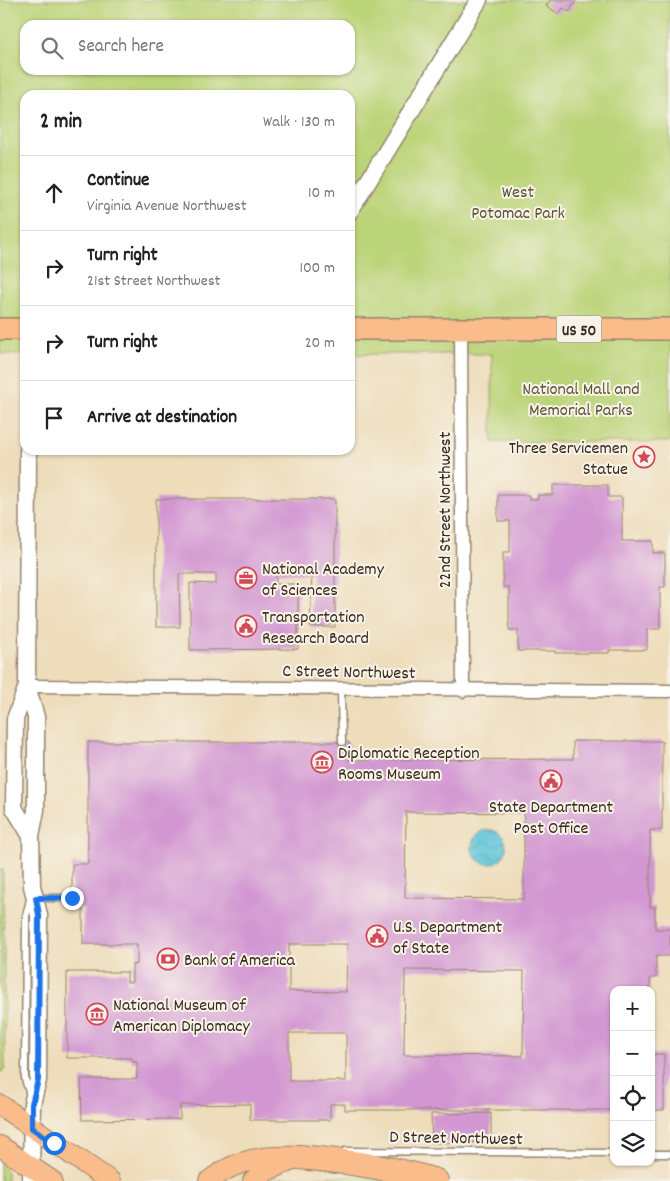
<!DOCTYPE html>
<html lang="en">
<head>
<meta charset="utf-8">
<style>
  body { margin:0; font-family:Dekko,sans-serif; background:#f2f2f2; color:#222 }
  .controls { position:absolute; right:15px; bottom:15px; display:grid; overflow:hidden; border-radius:10px; box-shadow:0 1px 4px #0004 }
  .controls button { width:45px; height:45px; display:grid; place-items:center; padding:0; border:0; border-bottom:1px solid #e0e0e0; background:#fff; color:#222; font:25px sans-serif }
  .stop { position:absolute; width:15px; height:15px; margin:-11px; border:4px solid #1a73e8; border-radius:50%; background:#fff }
  .stop.end { background:#1a73e8; border-color:#fff; box-shadow:0 1px 5px #0008 }
  .list { margin:0; padding:0; list-style:none }
  h2 { display:flex; justify-content:space-between; align-items:center; height:65px; margin:0; padding:0 20px; font-size:21px }
  h2 small { font-size:16px; font-weight:400; color:#767676 }
  .list li { display:grid; grid-template-columns:32px 1fr auto; gap:15px; align-items:center; box-sizing:border-box; height:75px; padding:0 20px; border-top:1px solid #e0e0e0 }
  .list b { display:block; font-size:19px; white-space:nowrap }
  .list p { margin:0; font-size:16px; white-space:nowrap; color:#767676 }
  .list em { font-size:16px; font-style:normal; color:#767676 }
  .icon { flex:none; width:28px; height:28px; fill:none; stroke:currentColor; stroke-width:2; stroke-linecap:round; stroke-linejoin:round }
  .map { position:relative; flex:none; width:670px; height:1181px; overflow:hidden }
  .search { position:absolute; background:#fff; box-shadow:0 1px 4px #0004; left:20px; top:20px; width:335px; height:55px; display:flex; align-items:center; gap:12px; box-sizing:border-box; padding:0 18px; border-radius:15px; color:#767676; font-size:19px }
  .panel { position:absolute; background:#fff; box-shadow:0 1px 4px #0004; left:20px; top:90px; width:335px; height:365px; border-radius:15px }
  .map>svg:first-child { display:block }
  .park { fill:#bcd479; stroke:#7c7f4c; fill-rule:evenodd }
  .water { fill:url(#water-waves); stroke:#4c787c }
  .building { fill:#d297d2; fill-rule:evenodd }
  .lines { fill:none; stroke-linecap:round; stroke-linejoin:round }
  .service-casing { stroke:#94846c; stroke-width:9 }
  .minor-casing { stroke:#94846c; stroke-width:15 }
  .tertiary-casing { stroke:#94846c; stroke-width:19 }
  .primary-casing { stroke:#94846c; stroke-width:22 }
  .trunk-casing { stroke:#94846c; stroke-width:24 }
  .motorway-casing { stroke:#94846c; stroke-width:26 }
  .service { stroke:#fff; stroke-width:6 }
  .minor { stroke:#fff; stroke-width:12 }
  .tertiary { stroke:#fff; stroke-width:16 }
  .primary { stroke:#f9bc8a; stroke-width:20 }
  .trunk { stroke:#f9bc8a; stroke-width:21 }
  .motorway { stroke:#f9bc8a; stroke-width:24 }
  .route { stroke:#1a73e8; stroke-width:6 }
  .labels { text-anchor:middle; stroke-width:4; stroke-linejoin:round; paint-order:stroke }
  .shield { fill:#f7f3e8; stroke:#73665b; stroke-width:1 }
  .shield-label { font-size:16px; font-weight:bold; fill:#3b2a1e }
  .park-label { font-size:18px; fill:#5b5435; stroke:#f7f3e8 }
  .poi-label { font-size:18px; fill:#3b2a1e; stroke:#f7f3e8; text-anchor:start }
  .street-label { font-size:18px; fill:#3b2a1e; stroke:#f7f3e8 }
</style>
</head>
<body>
<div class="map">
<svg width="670" height="1181" viewBox="0 0 670 1181">
  <defs>
    <pattern id="water-waves" width="16" height="10" patternUnits="userSpaceOnUse" patternTransform="scale(1.25)"><rect width="16" height="10" fill="#5dc5d9"/><path d="M0 5q4-4 8 0t8 0" fill="none" stroke="#52a9ba"/></pattern>
  </defs>
  <rect width="100%" height="100%" fill="#f7f3e8"/>
  <filter id="ink" filterUnits="userSpaceOnUse"><feTurbulence type="fractalNoise" baseFrequency=".02" numOctaves="2"/><feDisplacementMap in="SourceGraphic" scale="10" xChannelSelector="R" yChannelSelector="G"/><feConvolveMatrix kernelMatrix="1 2 1 2 8 2 1 2 1" color-interpolation-filters="sRGB"/></filter>
  <filter id="wash" filterUnits="userSpaceOnUse"><feTurbulence type="fractalNoise" baseFrequency=".0096" numOctaves="4" result="noise"/><feDisplacementMap in="SourceGraphic" scale="20" xChannelSelector="R" yChannelSelector="G"/><feGaussianBlur stdDeviation="1.12" result="paint"/><feColorMatrix in="noise" values="0 0 0 0 0 0 0 0 0 0 0 0 0 0 0 0 0 1.4 0 .05"/><feComposite in="paint" operator="in"/></filter>
  <g filter="url(#wash)">
    <rect width="100%" height="100%" fill="#edb"/>
    <path class="park" d="M0,0H670V442H492V354H350V95H25V354H0ZM25,25H350V70H25Z
      M0,870H3L5,1069L0,1073Z
      M0,1162L7,1172V1181H0Z
      M380,1176L398,1181H269L281,1178L298,1177Z"/>
    <path class="water" d="M472 847a17 17 0 1 1 34 0a17 17 0 1 1-34 0Z"/>
    <g id="blocks">
      <path class="building" d="M550,0H576L569,12L563,8L559,14L546,6Z
        M553,485H608V497H622V541H653V553H665V587H660V629H647V650H609V653H555V651H518V630H509V587H503V552H510V521H498V495H529V499H538V495H553Z
        M156,499H335V627H310L312,574H276V584H298V649L190,650V583L216,584V574H179L180,627H156Z
        M573,741H662V830H650V907H655V929H670V956H656V978H650V990H614V1110H345V1104H330V1120H250V1104L180,1105V1119L82,1120L81,1079H137V1062H132V1058H67V972H127V982H132V965L137,964V944H83V908H72V864H88V742H349V760L573,759ZM406,812L524,813V899L405,898ZM289,944H347L346,992L289,991ZM405,970L524,971L523,1056L404,1055ZM289,1033H346V1081H289Z
        M651,1054H664V1110H651Z
        M491,1113V1142L432,1143L431,1114Z"/>
    </g>
  </g>
  <g filter="url(#ink)">
    <use href="#blocks" fill-opacity="0" stroke="#94846c" stroke-width="1"/>
    <g class="lines">
      <g class="service-casing">
        <path id="service" d="M341,689L342,742
          M37,898H72
          M30,899L26,916L25,1079L30,1095
          M345,1151L614,1153
          M651,1154H670"/>
      </g>
      <g class="minor-casing">
        <path id="minor" d="M461,329L463,691
          M27,686C242,686 456,691 670,691"/>
      </g>
      <g class="tertiary-casing">
        <path id="tertiary" d="M350,211L479,0
          M28,450L27,686L36,717V810L31,836L32,886L39,915L38,1080L32,1104L31,1181
          M27,686L15,719L14,808L31,836"/>
      </g>
      <g class="primary-casing">
        <path id="primary" d="M0,1105L110,1181
          M0,1146L52,1181
          M209,1181C238,1158 263,1156 299,1157
          M253,1181L266,1171L290,1161"/>
      </g>
      <g class="trunk-casing">
        <path id="trunk" d="M0,329H25
          M350,329H670"/>
      </g>
      <g class="motorway-casing">
        <path id="motorway" d="M299,1157C345,1161 391,1167 436,1181"/>
      </g>
      <use href="#service" class="service"/>
      <use href="#minor" class="minor"/>
      <use href="#tertiary" class="tertiary"/>
      <use href="#primary" class="primary"/>
      <use href="#trunk" class="trunk"/>
      <use href="#motorway" class="motorway"/>
    </g>
  </g>
  <g class="lines" filter="url(#ink)">
    <path class="route" d="M54,1143L32,1128V1104L38,1080L39,915L36,898H72"/>
  </g>
  <defs>
    <g id="sight-ring" transform="scale(1.125)"><circle r="9.5" fill="#f7f3e8" stroke="#d1495b" stroke-width="1.5"/><path d="M0-6L1.8-2.2L6-1.7L2.9 1.2L3.7 5.4L0 3.3L-3.7 5.4L-2.9 1.2L-6-1.7L-1.8-2.2Z" fill="#d1495b"/></g>
    <g id="office-ring" transform="scale(1.125)"><circle r="9.5" fill="#f7f3e8" stroke="#d1495b" stroke-width="1.5"/><path d="M-6-3h4V-5.5h4V-3h4V5H-6ZM-1-4.5V-3h2v-1.5ZM-6 0V1H6V0Z" fill="#d1495b"/></g>
    <g id="civic-ring" transform="scale(1.125)"><circle r="9.5" fill="#f7f3e8" stroke="#d1495b" stroke-width="1.5"/><path d="M-.6-6.5H3V-4.5H.6V-3L4-1V1h2V6H-6V1h2V-1L-.6-3ZM-1.2 2.5V6h2.4V2.5Z" fill="#d1495b"/></g>
    <g id="museum-ring" transform="scale(1.125)"><circle r="9.5" fill="#f7f3e8" stroke="#d1495b" stroke-width="1.5"/><path d="M0-6L6-3V-2H-6V-3ZM-5-1h2V3h-2ZM-1-1h2V3h-2ZM3-1h2V3H3ZM-6 4H6V6H-6Z" fill="#d1495b"/></g>
    <g id="bank-ring" transform="scale(1.125)"><circle r="9.5" fill="#f7f3e8" stroke="#d1495b" stroke-width="1.5"/><path d="M-6-4H6V4H-6ZM0-2.3a2.3 2.3 0 1 0 0 4.6a2.3 2.3 0 1 0 0-4.6Z" fill="#d1495b"/></g>
  </defs>
  <g fill-rule="evenodd">
    <use href="#sight-ring" x="644" y="457"/>
    <use href="#office-ring" x="246" y="578"/>
    <use href="#civic-ring" x="246" y="626"/>
    <use href="#museum-ring" x="322" y="762"/>
    <use href="#civic-ring" x="551" y="781"/>
    <use href="#civic-ring" x="377" y="936"/>
    <use href="#bank-ring" x="168" y="959"/>
    <use href="#museum-ring" x="97" y="1014"/>
  </g>
  <g class="labels">
    <rect class="shield" x="556.5" y="315.5" width="45" height="27" rx="4"/>
    <g class="shield-label">
      <text x="579" y="335">US 50</text>
    </g>
    <g class="park-label">
      <text x="518" y="197">West<tspan x="518" dy="21">Potomac Park</tspan></text>
      <text x="581" y="394">National Mall and<tspan x="581" dy="21">Memorial Parks</tspan></text>
    </g>
    <g class="poi-label">
      <text x="628" y="453" text-anchor="end">Three Servicemen<tspan x="628" dy="21">Statue</tspan></text>
      <text x="262" y="574">National Academy<tspan x="262" dy="21">of Sciences</tspan></text>
      <text x="262" y="622">Transportation<tspan x="262" dy="21">Research Board</tspan></text>
      <text x="338" y="758">Diplomatic Reception<tspan x="338" dy="21">Rooms Museum</tspan></text>
      <text x="551" y="812" text-anchor="middle">State Department<tspan x="551" dy="21">Post Office</tspan></text>
      <text x="393" y="932">U.S. Department<tspan x="393" dy="21">of State</tspan></text>
      <text x="184" y="965">Bank of America</text>
      <text x="113" y="1010">National Museum of<tspan x="113" dy="21">American Diplomacy</tspan></text>
    </g>
    <g class="street-label">
      <text transform="translate(444 510) rotate(-90)" y="6">22nd Street Northwest</text>
      <text transform="translate(349 671) rotate(1)" y="6">C Street Northwest</text>
      <text transform="translate(456 1137) rotate(1)" y="6">D Street Northwest</text>
    </g>
  </g>
</svg>
<div class="controls">
<button>+</button>
<button>−</button>
<button><svg class="icon" aria-label="locate" viewBox="0 0 24 24"><circle cx="12" cy="12" r="6"/><path d="M12 2v4M12 18v4M2 12h4M18 12h4"/></svg></button>
<button><svg class="icon" aria-label="layers" viewBox="0 0 24 24"><path d="M12 4l9 5-9 5-9-5zM3 14l9 5 9-5"/></svg></button>
</div>
<div class="stop" style="left:54px;top:1143px"></div>
<div class="stop end" style="left:72px;top:898px"></div>
<div class="search"><svg class="icon" aria-label="search" viewBox="0 0 24 24"><circle cx="10" cy="10" r="6"/><path d="M15 15l6 6"/></svg>Search here</div>
<section class="panel">
<h2>2 min<small>Walk · 130 m</small></h2>
<ul class="list">
<li><svg class="icon" aria-label="ahead" viewBox="0 0 24 24"><path d="M12 20V5M6 11l6-6 6 6"/></svg><div><b>Continue</b><p>Virginia Avenue Northwest</p></div><em>10 m</em></li>
<li><svg class="icon" aria-label="right" viewBox="0 0 24 24"><path d="M7 20v-9h11M14 6l5 5-5 5"/></svg><div><b>Turn right</b><p>21st Street Northwest</p></div><em>100 m</em></li>
<li><svg class="icon" aria-label="right" viewBox="0 0 24 24"><path d="M7 20v-9h11M14 6l5 5-5 5"/></svg><div><b>Turn right</b></div><em>20 m</em></li>
<li><svg class="icon" aria-label="arrive" viewBox="0 0 24 24"><path d="M6 21V4h12l-3 4 3 4H6"/></svg><div><b>Arrive at destination</b></div></li>
</ul>
</section>
</div>
</body>
</html>
